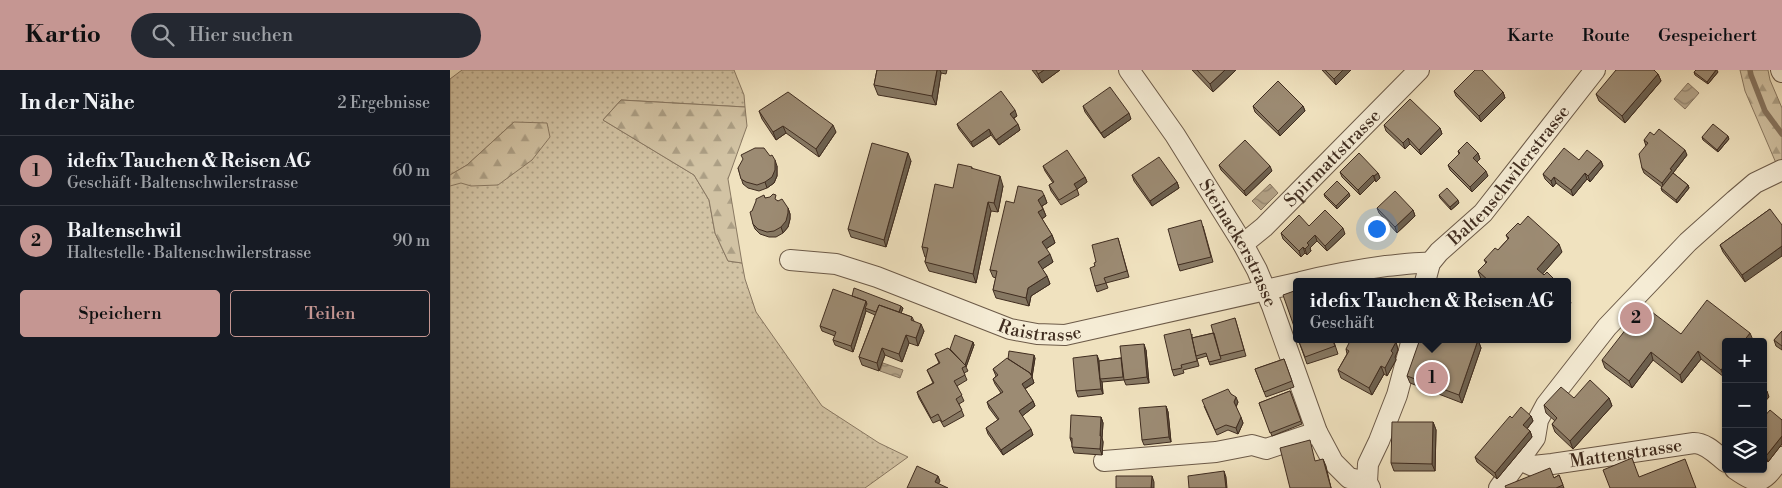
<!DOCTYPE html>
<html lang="de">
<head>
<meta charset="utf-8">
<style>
  body { margin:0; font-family:"Libre Bodoni",serif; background:#242831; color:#f1f3f6 }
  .controls { position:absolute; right:15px; bottom:15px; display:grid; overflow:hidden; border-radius:5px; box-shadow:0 1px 4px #0004 }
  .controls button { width:45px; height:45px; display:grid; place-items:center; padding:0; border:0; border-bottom:1px solid #363941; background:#171b24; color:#f1f3f6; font:25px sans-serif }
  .you { position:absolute; left:926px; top:158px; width:18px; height:18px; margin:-12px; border:4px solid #fff; border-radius:50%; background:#1a73e8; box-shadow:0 0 0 8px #1a73e833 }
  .badge { display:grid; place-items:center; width:32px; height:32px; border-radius:50%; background:#c59692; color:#111; font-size:16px; font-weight:700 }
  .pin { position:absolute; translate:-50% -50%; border:2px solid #fff; box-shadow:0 1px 5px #0006 }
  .popup { position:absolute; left:843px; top:208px; width:278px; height:65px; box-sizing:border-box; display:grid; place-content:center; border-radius:5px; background:#171b24; filter:drop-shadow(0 1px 4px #0005); font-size:16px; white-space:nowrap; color:#9ea1a6 }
  .popup b { font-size:19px; color:#f1f3f6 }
  .popup::after { content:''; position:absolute; left:50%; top:100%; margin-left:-10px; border:10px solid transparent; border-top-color:#171b24 }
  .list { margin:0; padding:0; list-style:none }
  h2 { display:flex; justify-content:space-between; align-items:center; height:65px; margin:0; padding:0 20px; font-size:21px }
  h2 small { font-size:16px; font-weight:400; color:#9ea1a6 }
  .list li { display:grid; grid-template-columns:32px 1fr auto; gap:15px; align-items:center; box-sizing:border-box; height:70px; padding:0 20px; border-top:1px solid #363941 }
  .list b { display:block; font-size:19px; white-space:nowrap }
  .list p { margin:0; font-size:16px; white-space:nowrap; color:#9ea1a6 }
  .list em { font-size:16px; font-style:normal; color:#9ea1a6 }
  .actions { display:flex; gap:10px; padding:15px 20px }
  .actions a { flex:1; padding:11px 0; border:1px solid #c59692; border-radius:5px; text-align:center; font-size:18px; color:#c59692 }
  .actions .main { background:#c59692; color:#111 }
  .icon { flex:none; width:28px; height:28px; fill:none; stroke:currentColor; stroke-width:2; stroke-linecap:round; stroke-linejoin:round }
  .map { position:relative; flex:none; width:1332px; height:418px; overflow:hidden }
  header { display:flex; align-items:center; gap:30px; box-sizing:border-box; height:70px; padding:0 25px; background:#c59692; color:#111 }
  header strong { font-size:24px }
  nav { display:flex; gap:28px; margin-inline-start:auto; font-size:18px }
  .search { width:350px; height:45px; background:#242831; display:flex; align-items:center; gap:12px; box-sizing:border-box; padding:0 18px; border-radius:28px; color:#9ea1a6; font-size:19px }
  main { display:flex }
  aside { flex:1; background:#171b24 }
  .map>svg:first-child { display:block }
  .grass { fill:url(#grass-dots); stroke:#897862 }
  .forest { fill:url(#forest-firs); stroke:#897862 }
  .water { fill:url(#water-waves); stroke:#86745f }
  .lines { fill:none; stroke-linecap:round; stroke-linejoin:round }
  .stream { stroke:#86745f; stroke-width:5.5 }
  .street-casing { stroke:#6c5a48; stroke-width:22 }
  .street { stroke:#f5ecd5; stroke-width:20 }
  .wall { fill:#867863; stroke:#402d20 }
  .shaded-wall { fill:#6d6150; stroke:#402d20 }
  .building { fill:#9c8b73; stroke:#402d20 }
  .labels { text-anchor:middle; stroke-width:5; stroke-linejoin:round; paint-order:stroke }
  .street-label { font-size:18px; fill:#402d20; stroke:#f5ecd5 }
</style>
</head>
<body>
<header>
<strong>Kartio</strong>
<div class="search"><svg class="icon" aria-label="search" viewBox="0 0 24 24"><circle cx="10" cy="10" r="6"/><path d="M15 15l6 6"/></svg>Hier suchen</div>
<nav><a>Karte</a><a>Route</a><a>Gespeichert</a></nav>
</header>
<main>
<aside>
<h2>In der Nähe<small>2 Ergebnisse</small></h2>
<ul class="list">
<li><span class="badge">1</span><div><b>idefix Tauchen &amp; Reisen AG</b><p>Geschäft · Baltenschwilerstrasse</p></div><em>60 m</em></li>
<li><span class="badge">2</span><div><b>Baltenschwil</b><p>Haltestelle · Baltenschwilerstrasse</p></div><em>90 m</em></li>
</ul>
<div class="actions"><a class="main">Speichern</a><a>Teilen</a></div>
</aside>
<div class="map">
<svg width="1332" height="418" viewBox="0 0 1332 418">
  <defs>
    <pattern id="grass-dots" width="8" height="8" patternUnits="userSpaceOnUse" patternTransform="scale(1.25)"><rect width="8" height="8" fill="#d2c3a4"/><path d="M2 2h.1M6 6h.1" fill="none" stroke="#ac9f85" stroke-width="1.8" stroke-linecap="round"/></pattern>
    <pattern id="forest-firs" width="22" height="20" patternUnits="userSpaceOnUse" patternTransform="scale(1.25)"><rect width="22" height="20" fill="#d2c3a4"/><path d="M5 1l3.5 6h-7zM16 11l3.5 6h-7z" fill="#ac9f85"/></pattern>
    <pattern id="water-waves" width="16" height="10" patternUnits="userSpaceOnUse" patternTransform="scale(1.25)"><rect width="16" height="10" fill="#b4a489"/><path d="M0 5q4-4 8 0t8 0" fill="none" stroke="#948670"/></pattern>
  </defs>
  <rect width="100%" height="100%" fill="#f0e2bf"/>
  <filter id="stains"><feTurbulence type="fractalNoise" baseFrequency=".004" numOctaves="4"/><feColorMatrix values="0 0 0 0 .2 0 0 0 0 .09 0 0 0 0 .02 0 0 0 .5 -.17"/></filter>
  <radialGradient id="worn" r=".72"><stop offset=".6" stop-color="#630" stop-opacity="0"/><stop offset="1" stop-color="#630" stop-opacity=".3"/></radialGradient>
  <path class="grass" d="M12,0H284L294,25L295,37L171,30L153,50L244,105L259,130L265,163L278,191L292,193L295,209L306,242L372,336L429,373L458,387L415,418H0V111L82,90L64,52L17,95L0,105V9Z"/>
  <path class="forest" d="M1290,0H1318L1320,10L1332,38V107L1295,21Z
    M171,30L295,37L297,56L278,109L292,193L278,191L265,163L259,130L244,105L153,50Z
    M64,52L97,53L100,67L82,90L48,115L21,116L11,113L0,116V105L17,95Z"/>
  <path class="water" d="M1238,13L1249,23L1235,39L1224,29Z
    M820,114L828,123L811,140L802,131Z
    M433,293L453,300L450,308L430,301Z"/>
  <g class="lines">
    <path class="stream" d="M1300,0L1301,5L1315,41L1332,64"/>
    <g class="street-casing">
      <g id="street">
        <path id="s1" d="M679,0L725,65L793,174L807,200L822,236L867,362L883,392L899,408L917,412"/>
        <path d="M1331,0L1332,2"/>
        <path id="s2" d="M793,174L814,157L969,0"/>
        <path id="s3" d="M340,190L386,194L427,207L560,259L587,264L615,265L847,213"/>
        <path d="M851,212C879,205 907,200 936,196C951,195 965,192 980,193"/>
        <path id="s4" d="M975,212L980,193L989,182L1033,143L1145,0"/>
        <path id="s5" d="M1070,390L1083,396L1102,394L1244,373C1256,373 1266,384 1276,392"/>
        <path d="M654,391L766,382L802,375L816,379L867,362"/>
        <path d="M1285,399C1312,418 1313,411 1332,387"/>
        <path d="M920,418L917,412L918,394L929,371L947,325L962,269"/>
        <path d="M1049,418L1085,368L1088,350L1096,335L1157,257L1238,172L1285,130L1305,113L1332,100"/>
      </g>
    </g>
    <use href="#street" class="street"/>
  </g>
  <path class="wall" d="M427,0H497L496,4L491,3L486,35L428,25L424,15Z
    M582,0H610L592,13Z
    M742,0H786L763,22Z
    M872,0H901L886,15Z
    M1244,2H1268L1258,14L1245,5Z
    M1208,4L1211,11L1175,53L1149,31L1146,24Z
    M1004,21L1053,22L1055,28L1031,52L1006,26Z
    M633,36L681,49L654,68L635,42Z
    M803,36H853L855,41L830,66L805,42Z
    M309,41L386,62L369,87L336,63L326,70L312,49Z
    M567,46L564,48L570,60L549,75L541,65L523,77L509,59L507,54Z
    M934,55L990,58L992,64L971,85L960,74L955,79L936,61Z
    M1204,65L1237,85L1223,103L1238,115L1239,118L1227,133L1212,121L1211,118L1212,117L1194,103L1192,98L1196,76L1194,70Z
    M1252,67L1279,69L1268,82L1253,70Z
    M1008,81L1028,83L1030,89L1027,92L1038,106L1022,122L1000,100L998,95L1009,84Z
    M1129,90L1151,91L1153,96L1140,112L1137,109L1123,126L1106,113L1103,117L1095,109L1093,104Z
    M461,91L436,177L401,167L398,159Z
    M769,95L822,101L796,126L771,100Z
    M327,96V106L324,113L317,118L309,121L298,118L293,114L288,98Z
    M593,96L635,107L637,112L627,119L629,125L611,135L601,121L599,115L603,113L595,101Z
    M522,97V99L553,116L548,142L541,141L526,213L479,201L475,192L476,187H475L472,177L503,118Z
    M890,102L928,103L930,108L926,112L925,110L910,125L892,107Z
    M682,105L727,112L729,118L702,136L684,111Z
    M874,124L900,126L887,139L875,127Z
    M594,125L597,133L592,136L596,146L592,149L602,165L605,173L596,179L603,192L592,199L597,206L600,214L581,226L579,236L546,228L543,220L546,208L543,207L540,200L564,133Z
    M989,125L1009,133L1001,140L990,128Z
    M315,128L328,131L338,138L340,144V149L338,157L333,163L326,167H319L310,164L305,159L303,154L302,141Z
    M927,138L963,140L965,146L947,163L929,143Z
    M1320,139L1295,212L1273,182L1270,175Z
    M1070,155L1112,182L1092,204L1105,210L1106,212H1034L1031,209L1028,201L1036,193L1034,190L1048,180L1058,169L1056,165Z
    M753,156L763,192L730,201L728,195Z
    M859,156L895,164L877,181L867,171L860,178L861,181L857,185L855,183L851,187L833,169L831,163Z
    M668,168L679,207L656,213L658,218L647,222L645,216V196L646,192Z
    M402,226L453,238L451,243L462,247L464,251L474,261L468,276L459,273L452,292L435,285L429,301L412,295L409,287L425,245L416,241L403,282L385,275L383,270L385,266L372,261L370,256Z
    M785,248L796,286L760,295L757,286L747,289L749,296L733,300L734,303L724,306L722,300L742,264V268L763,263Z
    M1332,261V280L1326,276L1324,270Z
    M1231,264L1303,270L1274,307L1251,289L1232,313L1203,290L1182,318L1155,298L1152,290Z
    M848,269H883L888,284L857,294Z
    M1028,270L1031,278L1012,333L960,313L957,306Z
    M523,272L524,275L516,297L518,301L514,303L517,310L507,316L514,331L509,334L514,346L494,357L490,350L483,353L469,328L467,322L483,313L477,300L489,293L485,284L500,279Z
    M946,272L948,280L945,287L946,290L937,306L934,304L922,325L891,308L888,300L897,284L896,279Z
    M696,280L699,313L676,315L674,310L652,312L653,324L628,327L626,321L650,291L671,288Z
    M585,288L582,307L584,313L575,319L583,331L585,336L572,346L583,365L553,385L538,364L536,358L548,350L539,338L537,332L551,323L545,314L543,309L546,306L543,299L558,289Z
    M834,289L844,317L816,327L805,299Z
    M840,321L852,354L822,366L809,333Z
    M781,324L788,332L786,337L793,353L788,364L778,360L767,365L754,336Z
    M1124,328H1159L1162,336L1123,379L1105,362L1102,354L1105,351L1096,343L1094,335Z
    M716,336L718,342L721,372L694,375L692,370Z
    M1081,346L1083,351L1077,359L1080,361L1082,367L1047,409L1027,392L1025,387L1062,348Z
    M651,347L653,353L652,368L653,372L652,385L624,383L622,377V374L620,368Z
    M1313,348L1332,350V374L1318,392L1313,388Z
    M983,352L986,360L985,401H944L941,393Z
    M1109,405L1114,418H1056L1104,408Z"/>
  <path class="shaded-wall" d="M487,0H490L491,3L486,35L482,26Z
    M594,0H610L592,13L588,4Z
    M775,0H786L763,22L760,14Z
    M893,0H901L886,15L884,9Z
    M1266,0H1267L1268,2L1258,14L1257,12Z
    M1208,4L1211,11L1175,53L1172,46Z
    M1053,22L1055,28L1031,52L1029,46Z
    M853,36L855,41L830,66L828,61Z
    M565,40L567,46L562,49L560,44Z
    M679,43L681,49L654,68L651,63Z
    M568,54L570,60L549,75L546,70Z
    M383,55L386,62L369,87L366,79Z
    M333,56L336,63L326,70L323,62Z
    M990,58L992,64L971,85L969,80Z
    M539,59L541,65L523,77L521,72Z
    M1278,66L1279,69L1268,82L1267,80Z
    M958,68L960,74L955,79L953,73Z
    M1235,80L1237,85L1223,103L1214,119L1212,113L1220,99Z
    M458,83L461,91L436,177L434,170Z
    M1028,83L1030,89L1025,94L1023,88Z
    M325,90L327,96V106L324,113L317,118L315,112Z
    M1151,91L1153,96L1140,112L1138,106Z
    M820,96L822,101L796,126L794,121Z
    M1036,101L1038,106L1022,122L1020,117Z
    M928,103L930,108L926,112L924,106Z
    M1135,103L1137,109L1123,126L1121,120Z
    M923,105L925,110L910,125L908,120Z
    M550,106L553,116L548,142L544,133Z
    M635,107L637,112L626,120L624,114Z
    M1104,107L1106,113L1103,117L1101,111Z
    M727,112L729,118L702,136L700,131Z
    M1238,115L1239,118L1227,133L1226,130Z
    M899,123L900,126L887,139L886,136Z
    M594,125L597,133L590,137L588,130Z
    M1008,130L1009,133L1001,140L1000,137Z
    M538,132L541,141L526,213L523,204Z
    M338,138L340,144V149L338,157L333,163L331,157Z
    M593,139L596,146L590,150L588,142Z
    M963,140L965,146L947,163L945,157Z
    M893,158L895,164L877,181L875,176Z
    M602,165L605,173L594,180L592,172Z
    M865,165L867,171L860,178L861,181L857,185L855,179L857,173Z
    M1109,174L1112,182L1090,207L1087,199Z
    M1332,176V186L1295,212L1292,205Z
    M853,177L855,183L851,187L849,181Z
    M600,184L603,192L591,200L588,192Z
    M597,206L600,214L581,226L579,236L576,228L578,218Z
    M1118,226L1121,233L1117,238V227Z
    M416,231L418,237L415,238L416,241L403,282L401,276Z
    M451,236L453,238L449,249L448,246Z
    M471,254L474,261L468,276L466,268Z
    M1300,263L1303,270L1302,272H1293Z
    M456,265L459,273L452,292L449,284Z
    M1028,270L1031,278L1012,333L1009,325Z
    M523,272L524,275L516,297L515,295Z
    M946,272L948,280L945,287L946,290L937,306L935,298L941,281Z
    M694,274L696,280L699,313L697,307Z
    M432,278L435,285L429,301L427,293Z
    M1248,281L1251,289L1232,313L1230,305Z
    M1201,282L1203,290L1182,318L1179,311Z
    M584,285L585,288L582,307L584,313L574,319L572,314L581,306Z
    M647,285L649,290L651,309H650L652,312L653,324L651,319Z
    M1276,294V305L1274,307L1271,300Z
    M931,296L934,304L922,325L919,318Z
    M1317,321L1319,327L1313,334V326Z
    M786,327L788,332L786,337L784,332Z
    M1159,328L1162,336L1123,379L1120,371Z
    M583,331L585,336L571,347L569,341Z
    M716,336L718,342L721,372L719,367Z
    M1081,346L1083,351L1075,361L1073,355Z
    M651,347L653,353L652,368L653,372L652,385L650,379Z
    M791,347L793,353L788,364L786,358Z
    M983,352L986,360L985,401L982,394Z
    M581,359L583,365L553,385L551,380Z
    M1080,361L1082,367L1047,409L1045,403Z
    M1332,366V374L1318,392L1316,386Z
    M873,389L876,396L881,418Z
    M774,401L776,407L777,418H776Z
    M488,406L490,411L487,417L485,412Z
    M702,406L704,412V418H701Z"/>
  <path class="building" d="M427,0H487L482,26L424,15Z
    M586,0H594L588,4Z
    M747,0H775L760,14Z
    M875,0H893L884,9Z
    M1025,0H1032L1053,22L1029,46L1004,21Z
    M1166,0H1204L1208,4L1172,46L1146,24Z
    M1246,0H1266L1257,12L1244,2Z
    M828,11L853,36L828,61L803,36Z
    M660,17L679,43L651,63L633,36Z
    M551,21L565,40L560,44L568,54L546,70L539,59L521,72L507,54Z
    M338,22L383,55L366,79L333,56L323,62L309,41Z
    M960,29L990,58L969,80L958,68L953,73L934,55Z
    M1263,54L1278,66L1267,80L1252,67Z
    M1209,59L1235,80L1220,99L1222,100L1212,113L1192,98L1189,84L1198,73L1194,70L1200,62L1204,65Z
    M795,70L820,96L794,121L769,95Z
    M1017,72L1028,83L1023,88L1036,101L1020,117L998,95L1010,83L1008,81Z
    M422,73L458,83L434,170L398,159Z
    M305,78H314L320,86L322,85L325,90V100L322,107L315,112L307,115L296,112L291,109L288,98L293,89L291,85Z
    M1114,78L1129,90L1137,80L1151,91L1138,106L1135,103L1121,120L1104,107L1101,111L1093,104Z
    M617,80L635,107L624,114L627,119L609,130L599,115L604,112L593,96Z
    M909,83L928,103L924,106L923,105L908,120L890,102Z
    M709,87L727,112L700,131L682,105Z
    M508,94L522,97L521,98L550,106L544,133L538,132L523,204L475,192L478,178L472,177L485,114L503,118Z
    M1223,103L1238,115L1226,130L1211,118Z
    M887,111L899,123L886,136L874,124Z
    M568,116L592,121L594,125L588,130L593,139L588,142L602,165L592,172L600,184L588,192L597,206L578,218L576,228L543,220L547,201L540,200L556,131L564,133Z
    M997,118L1008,130L1000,137L989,125Z
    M945,121L963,140L945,157L927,138Z
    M323,124L326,125L325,129L328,131L332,129L338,138V143L336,151L331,157L324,161L317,162L308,159L303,154L300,142L302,141L306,131V129L314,125L315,128L320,127Z
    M1320,139L1332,155V176L1292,205L1270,175Z
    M875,140L893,158L875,176L865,165L857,173L859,175L855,179L853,177L849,181L831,163L849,145L859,156Z
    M1078,146L1109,174L1087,199L1094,205L1097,202L1105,210L1104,212H1040L1028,201L1037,192L1034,190L1045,178L1048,180L1059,168L1056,165L1068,153L1070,155Z
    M751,150L761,187L728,195L718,159Z
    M668,168L677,201L654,208L656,213L645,216L640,198L645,196L644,193L646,192L642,175Z
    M404,218L451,236L449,242L429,235L426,242L415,238L417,234L416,231L402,226Z
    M383,219L416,231L401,276L383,270L386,262L370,256Z
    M847,220V265L833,225Z
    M1257,230L1300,263L1293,272H1276V294L1271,300L1248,281L1230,305L1201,282L1179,311L1152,290L1194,236L1231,264Z
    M429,235L462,247L461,250L471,254L466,268L456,265L449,284L432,278L427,293L409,287Z
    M785,248L794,280L770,286L761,255Z
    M740,259L747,291L731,295L732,298L722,300L714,265Z
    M1332,261V276L1324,270Z
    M764,263L771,289L759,292L756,283L746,286L742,268Z
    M505,265L523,272L515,295L500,279Z
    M848,269H882L885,276L855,287Z
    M901,269H940L946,272L941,281L943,283L935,298L931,296L919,318L888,300L899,281L896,279Z
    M970,269H1026L1028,270L1009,325L957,306Z
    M694,274L697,307L674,310L670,276Z
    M498,278L516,296L512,298L515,305L504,311L512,325L506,329L512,340L492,352L488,344L481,348L467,322L484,313L477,300L490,293L485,284Z
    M559,281L584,285L581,305L580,303L558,289Z
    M647,285L651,319L626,321L623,288Z
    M557,288L580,303L582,307L572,314L583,331L569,341L581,359L551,380L536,358L549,349L537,332L553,322L543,309L548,305L543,299Z
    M671,288L673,307L650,309L649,291Z
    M834,289L842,311L814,322L805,299Z
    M1140,310L1159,328L1120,371L1102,354L1107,348L1094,335L1111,317L1124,328Z
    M1313,318L1317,321L1313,326Z
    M778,319L781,324L786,327L784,332L791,347L786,358L776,355L765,360L752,330Z
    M840,321L851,351L820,363L809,333Z
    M1276,331V337L1273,334Z
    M716,336L719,367L692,370L689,338Z
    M1071,337L1081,346L1073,355L1080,361L1045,403L1025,387L1060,346L1062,348Z
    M1320,340L1332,350V366L1316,386L1313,384V348Z
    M621,345L651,347L650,366H651L650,379L622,377V368H620Z
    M942,352H983L982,394L941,393Z
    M860,370L865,391L873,389L881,418H840L830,378Z
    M1182,388L1189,407L1235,389L1246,418H1160L1153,400Z
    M467,396L488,406L485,412L498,418H457Z
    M1100,398L1104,408L1109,405L1113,415L1106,418H1056L1055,416Z
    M774,401L776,418H739L738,406Z
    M666,406H702L701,418H666Z"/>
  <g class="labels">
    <g class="street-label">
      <text dy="6" stroke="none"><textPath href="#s2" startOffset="124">Spirmattstrasse</textPath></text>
      <text dy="6" stroke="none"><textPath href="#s4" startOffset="138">Baltenschwilerstrasse</textPath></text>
      <text dy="6" stroke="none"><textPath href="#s1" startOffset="205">Steinackerstrasse</textPath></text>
      <text dy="6" stroke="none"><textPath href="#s3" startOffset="262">Raistrasse</textPath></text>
      <text dy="6" stroke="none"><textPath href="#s5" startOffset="108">Mattenstrasse</textPath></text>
    </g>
  </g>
  <rect width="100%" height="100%" filter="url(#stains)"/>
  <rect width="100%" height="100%" fill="url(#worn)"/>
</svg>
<div class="controls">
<button>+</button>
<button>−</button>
<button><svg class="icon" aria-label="layers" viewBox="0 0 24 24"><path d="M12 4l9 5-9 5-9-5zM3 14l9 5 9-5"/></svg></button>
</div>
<div class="you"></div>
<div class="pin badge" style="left:982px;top:308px">1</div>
<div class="popup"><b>idefix Tauchen &amp; Reisen AG</b>Geschäft</div>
<div class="pin badge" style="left:1186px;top:248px">2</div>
</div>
</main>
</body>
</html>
